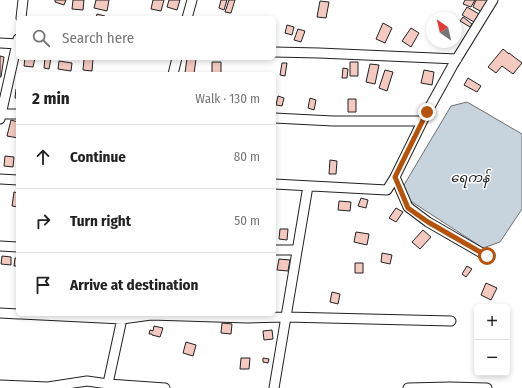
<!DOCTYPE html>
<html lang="en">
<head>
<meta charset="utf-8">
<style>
  body { margin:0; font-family:"Fira Sans Condensed","Noto Sans Myanmar",sans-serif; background:#f6f6f6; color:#222 }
  .controls { position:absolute; right:12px; bottom:12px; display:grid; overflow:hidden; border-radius:6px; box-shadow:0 2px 6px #0003 }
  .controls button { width:36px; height:36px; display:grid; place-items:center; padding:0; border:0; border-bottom:1px solid #e0e0e0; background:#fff; color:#222; font:20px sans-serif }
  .compass { position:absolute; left:426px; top:12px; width:36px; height:36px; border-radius:50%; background:#fff; box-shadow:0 2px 6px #0003; rotate:326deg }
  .stop { position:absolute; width:12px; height:12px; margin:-9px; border:3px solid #b45309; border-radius:50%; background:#fff }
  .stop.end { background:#b45309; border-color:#fff; box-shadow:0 1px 4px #0008 }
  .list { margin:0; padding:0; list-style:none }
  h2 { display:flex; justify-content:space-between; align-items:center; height:52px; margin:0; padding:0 16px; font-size:17px }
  h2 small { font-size:13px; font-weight:400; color:#767676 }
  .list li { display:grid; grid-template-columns:26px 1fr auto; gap:12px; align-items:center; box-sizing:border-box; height:64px; padding:0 16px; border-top:1px solid #e0e0e0 }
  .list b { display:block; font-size:15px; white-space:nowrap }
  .list em { font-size:13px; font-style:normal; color:#767676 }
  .icon { flex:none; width:22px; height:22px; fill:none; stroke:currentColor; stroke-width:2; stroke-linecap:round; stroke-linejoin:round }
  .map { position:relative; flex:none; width:522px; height:388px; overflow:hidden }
  .search { position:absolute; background:#fff; box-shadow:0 2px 6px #0003; left:16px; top:16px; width:260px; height:44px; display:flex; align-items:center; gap:10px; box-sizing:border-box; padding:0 14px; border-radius:6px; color:#767676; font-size:15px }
  .panel { position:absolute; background:#fff; box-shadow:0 2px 6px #0003; left:16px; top:72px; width:260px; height:244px; border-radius:6px }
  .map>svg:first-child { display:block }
  .water { fill:#c7d3dd; stroke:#6f6f6f }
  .building { fill:#f3c9c0; stroke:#222 }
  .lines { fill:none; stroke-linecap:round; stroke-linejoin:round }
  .street-casing { stroke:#222; stroke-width:11 }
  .street { stroke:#fff; stroke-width:9 }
  .route { stroke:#b45309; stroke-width:5 }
  .labels { text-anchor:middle; stroke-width:3; stroke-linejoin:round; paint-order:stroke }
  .water-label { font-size:13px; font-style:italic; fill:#222; stroke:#fff }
</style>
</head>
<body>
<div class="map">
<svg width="522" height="388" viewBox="0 0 522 388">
  <rect width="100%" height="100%" fill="#fff"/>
  <path class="water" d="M467,102L522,134V209L500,242L483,248L409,200L404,185L451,106Z"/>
  <path class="building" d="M55,0H66L64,5L55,2Z
    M73,0H84L83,10L72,9Z
    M96,0H109L107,11L94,8Z
    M153,0H164L161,11L151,9Z
    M169,0H180L177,10L167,7Z
    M221,0H227L224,10L219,8Z
    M229,0H235L231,13L225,12Z
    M465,0H475L471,7L463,4Z
    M476,0H488L482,12L473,7Z
    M320,1L329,2L326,18L317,17Z
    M467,7L479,14L474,22L462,15Z
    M97,14L105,16L104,18H96Z
    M463,17L472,24L470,27L460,21Z
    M383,23L392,28L385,43L376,39Z
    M287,25L294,27L292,35L285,33Z
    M411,28L419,33L411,47L402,41Z
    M298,29L305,31L301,42L294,40Z
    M503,49L509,54V53L522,63L513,74L502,66L496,73L488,67Z
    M0,56L4,57L1,77H0Z
    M25,58H35L33,67L24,66Z
    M45,58H51L49,69L44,68Z
    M187,58L196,59L194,74L185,73Z
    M84,59H93L92,71L83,70Z
    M59,61L72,63L71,71L58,69Z
    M212,62H221V74H212Z
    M350,62H358V76H350Z
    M282,63H287L285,76L280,75Z
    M370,64L379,65L375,84L366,82Z
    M343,68L348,69L347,78H342Z
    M385,70L393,72L387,91L379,88Z
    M424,70L434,72L432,85L421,83Z
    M468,78L481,86L477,92L464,85Z
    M16,89L18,90V98H15Z
    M278,96L284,98L282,106L276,105Z
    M310,98L316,100L314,110L308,108Z
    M348,99H356V112H348Z
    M11,120L18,122V138L7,136Z
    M5,156L14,157L13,167L4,166Z
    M330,160L337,161L336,174H329Z
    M14,192L18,193V207L12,206Z
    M361,198L368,200L366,208L358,206Z
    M339,201L351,202L350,211L338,210Z
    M396,208L403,212L396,222L389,218Z
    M280,229H288L287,240L279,239Z
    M423,230L431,237L420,249L412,242Z
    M356,232L369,234L367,245L354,242Z
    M382,253L392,255L390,264L381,262Z
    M2,256L11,257V265L1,264Z
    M15,258H18V266H14Z
    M279,259L290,260L288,271L277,270Z
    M355,263H363V273H355Z
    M467,266L472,269L466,277L462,274Z
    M486,283L497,288L491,300L481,295Z
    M332,292L340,294L338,304L330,302Z
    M222,323L232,324L231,334L221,333Z
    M154,326L163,328L160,337L152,335V334H149L150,330L153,331Z
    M272,330L273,339L264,340L263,331Z
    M186,342L196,345L193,356L183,353Z
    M241,358H250L249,369H240Z
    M263,358L269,359L268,363L263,362Z"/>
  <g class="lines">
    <g class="street-casing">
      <path id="street" d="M21,18L23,0
        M187,18L192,0
        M0,43L18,44
        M274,52L319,53L457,59
        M173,74L177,58
        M0,114H18
        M274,118L333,121H422
        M0,119L18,39
        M0,179L18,180
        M274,184L387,190L395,177
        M0,246L18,247
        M274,250H297
        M487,256L428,222L408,207L395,177L427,112L453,65L493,0
        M0,313L18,314
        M21,314L122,319L151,315L248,318L286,317L451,321
        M0,385L48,387L87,381L108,384L165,388
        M107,388L123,314
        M274,388L308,186
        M408,388L450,387L487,388"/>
    </g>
    <use href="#street" class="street"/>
  </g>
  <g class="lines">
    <path class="route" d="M427,112L395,177L408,208L428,222L487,256"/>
  </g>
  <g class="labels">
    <g class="water-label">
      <text x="470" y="182">ရေကန်</text>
    </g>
  </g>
</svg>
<div class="controls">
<button>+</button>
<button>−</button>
</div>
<svg class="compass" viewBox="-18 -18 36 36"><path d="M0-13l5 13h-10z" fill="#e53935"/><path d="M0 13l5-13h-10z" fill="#767676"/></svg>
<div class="stop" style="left:487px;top:256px"></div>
<div class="stop end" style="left:427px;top:112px"></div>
<div class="search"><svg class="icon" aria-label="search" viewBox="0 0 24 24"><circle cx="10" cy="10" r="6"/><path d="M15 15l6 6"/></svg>Search here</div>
<section class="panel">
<h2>2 min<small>Walk · 130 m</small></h2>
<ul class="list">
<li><svg class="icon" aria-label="ahead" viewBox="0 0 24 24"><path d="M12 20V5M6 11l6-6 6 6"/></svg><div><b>Continue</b></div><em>80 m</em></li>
<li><svg class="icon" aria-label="right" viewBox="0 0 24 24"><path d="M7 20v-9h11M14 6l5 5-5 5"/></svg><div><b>Turn right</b></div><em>50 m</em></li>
<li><svg class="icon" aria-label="arrive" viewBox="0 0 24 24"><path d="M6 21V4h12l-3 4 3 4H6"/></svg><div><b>Arrive at destination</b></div></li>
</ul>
</section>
</div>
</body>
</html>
